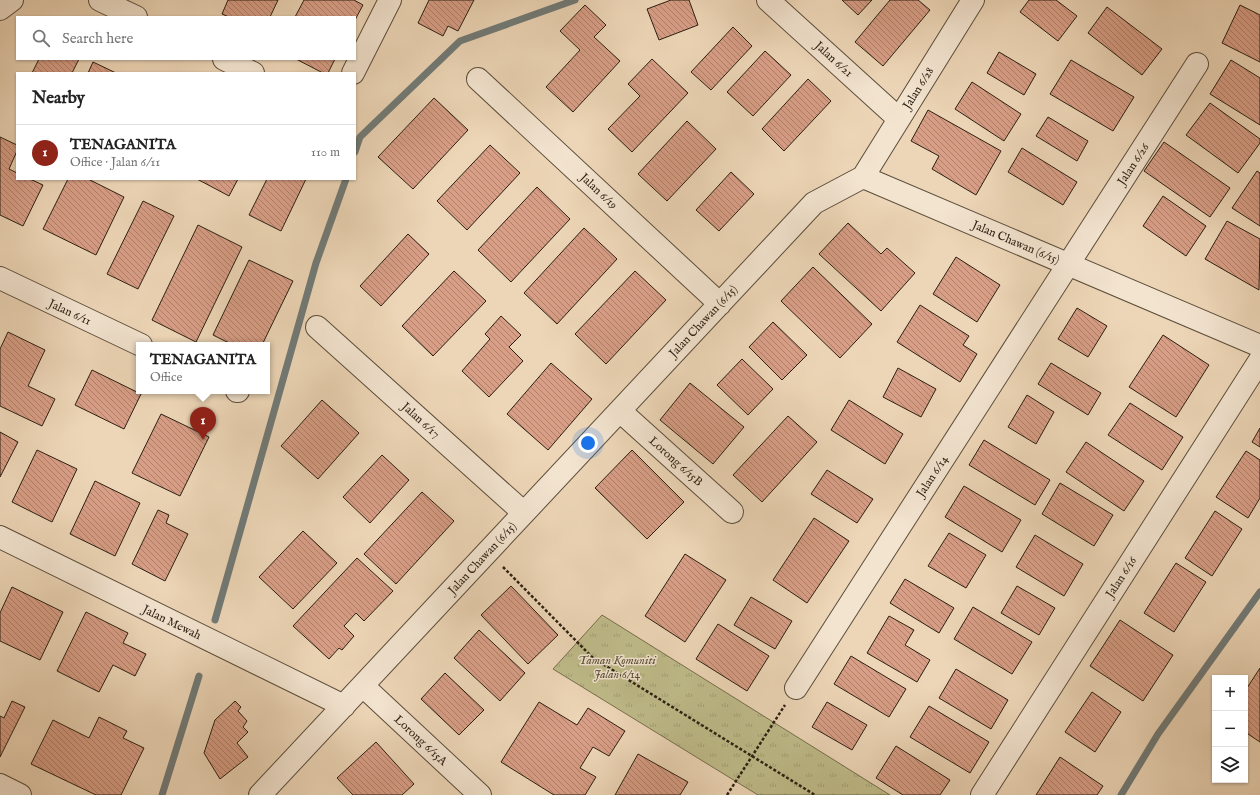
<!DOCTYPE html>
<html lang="en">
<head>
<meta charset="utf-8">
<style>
  body { margin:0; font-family:"IM FELL English",serif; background:#f2f2f2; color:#222 }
  .controls { position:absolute; right:12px; bottom:12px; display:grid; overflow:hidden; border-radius:0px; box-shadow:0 1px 3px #0004 }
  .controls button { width:36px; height:36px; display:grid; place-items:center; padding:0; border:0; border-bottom:1px solid #e0e0e0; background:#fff; color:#222; font:20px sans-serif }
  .you { position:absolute; left:588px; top:443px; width:14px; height:14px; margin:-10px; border:3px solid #fff; border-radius:50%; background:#1a73e8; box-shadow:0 0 0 6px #1a73e833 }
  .badge { display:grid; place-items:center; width:26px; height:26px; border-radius:50%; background:#8f2418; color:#fff; font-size:13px; font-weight:700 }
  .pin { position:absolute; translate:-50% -33px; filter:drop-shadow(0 1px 2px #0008) }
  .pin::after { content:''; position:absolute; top:21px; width:14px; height:12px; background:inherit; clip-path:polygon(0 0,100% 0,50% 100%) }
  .popup { position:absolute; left:136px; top:342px; width:134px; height:52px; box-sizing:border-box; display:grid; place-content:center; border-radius:0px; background:#fff; filter:drop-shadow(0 1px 3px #0005); font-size:13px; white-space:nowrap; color:#767676 }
  .popup b { font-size:15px; color:#222 }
  .popup::after { content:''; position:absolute; left:50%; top:100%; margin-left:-8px; border:8px solid transparent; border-top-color:#fff }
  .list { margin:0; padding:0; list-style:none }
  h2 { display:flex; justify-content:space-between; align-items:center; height:52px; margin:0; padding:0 16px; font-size:17px }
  h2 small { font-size:13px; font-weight:400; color:#767676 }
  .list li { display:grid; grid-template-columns:26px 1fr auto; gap:12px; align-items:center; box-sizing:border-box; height:56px; padding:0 16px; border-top:1px solid #e0e0e0 }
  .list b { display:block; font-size:15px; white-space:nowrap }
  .list p { margin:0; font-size:13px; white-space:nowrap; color:#767676 }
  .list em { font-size:13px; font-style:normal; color:#767676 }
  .icon { flex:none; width:22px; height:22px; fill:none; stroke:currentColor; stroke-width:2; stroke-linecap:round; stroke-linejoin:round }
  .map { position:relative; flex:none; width:1260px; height:795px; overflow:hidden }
  .search { position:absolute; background:#fff; box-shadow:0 1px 3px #0004; left:16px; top:16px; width:340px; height:44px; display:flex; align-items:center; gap:10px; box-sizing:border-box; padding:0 14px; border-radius:0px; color:#767676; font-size:15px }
  .panel { position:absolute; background:#fff; box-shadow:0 1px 3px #0004; left:16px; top:72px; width:340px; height:108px; border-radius:0px }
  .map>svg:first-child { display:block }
  .grass { fill:url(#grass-tufts); stroke:#756e4e }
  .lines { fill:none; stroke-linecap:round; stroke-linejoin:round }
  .stream { stroke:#717a77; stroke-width:7 }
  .building { fill:url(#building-back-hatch); stroke:#2b1f12 }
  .street-casing { stroke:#5c4d3b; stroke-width:24 }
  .path { stroke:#2b1f12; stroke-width:2.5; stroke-dasharray:3 2; stroke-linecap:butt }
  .street { stroke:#f3e4d0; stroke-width:22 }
  .labels { text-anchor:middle; stroke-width:3; stroke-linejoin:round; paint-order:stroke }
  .street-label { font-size:12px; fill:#2b1f12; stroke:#f3e4d0 }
  .park-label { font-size:12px; font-style:italic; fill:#574e36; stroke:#f3e4d0 }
</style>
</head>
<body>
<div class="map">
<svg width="1260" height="795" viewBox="0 0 1260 795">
  <defs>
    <pattern id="grass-tufts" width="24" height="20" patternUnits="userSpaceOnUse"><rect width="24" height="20" fill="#bfbc8a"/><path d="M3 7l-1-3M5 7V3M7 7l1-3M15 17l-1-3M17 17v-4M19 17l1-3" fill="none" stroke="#a4a176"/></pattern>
    <pattern id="building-back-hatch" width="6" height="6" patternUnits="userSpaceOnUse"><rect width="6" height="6" fill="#d89e86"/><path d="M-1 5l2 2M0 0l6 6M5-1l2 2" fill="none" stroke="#af806c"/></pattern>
  </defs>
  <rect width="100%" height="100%" fill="#edd6b7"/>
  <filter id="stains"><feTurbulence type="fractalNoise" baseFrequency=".005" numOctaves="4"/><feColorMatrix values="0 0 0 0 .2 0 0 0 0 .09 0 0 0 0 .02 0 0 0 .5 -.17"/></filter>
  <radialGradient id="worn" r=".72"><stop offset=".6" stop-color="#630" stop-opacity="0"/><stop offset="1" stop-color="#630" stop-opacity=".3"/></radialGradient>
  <path class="grass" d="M602,615L890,795H758L553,669Z"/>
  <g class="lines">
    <path class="stream" d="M355,152L360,137L460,41L575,0
      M215,620L316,263L346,179
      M162,795L199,676
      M1121,795L1158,734L1260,592"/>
  </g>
  <path class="building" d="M228,0H278L270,17H229L222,14Z
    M304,0H354L363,5L355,20V17H295Z
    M429,0H474L458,31L448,26L443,36L418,23Z
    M671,0H689L698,25L659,40L647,9Z
    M842,0H872L858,15Z
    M890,0H918L930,10L883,66L855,42Z
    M1029,0H1056L1077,16L1058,41L1020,12Z
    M585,5L606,25L594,37L620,61L573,112L546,87L580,50L560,31Z
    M1240,5L1260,15V62L1222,43Z
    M1107,7L1162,49L1142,75L1088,33Z
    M733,27L752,46L711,90L691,72Z
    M765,51L791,75L753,116L727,92Z
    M999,52L1036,74L1024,95L987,73Z
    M39,59H79L72,73H32Z
    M296,59H335L328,73H323Z
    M652,59L688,93L632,152L608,129L640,96L628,84Z
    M1071,60L1134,97L1113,131L1050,94Z
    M1231,60L1260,78V125L1210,94Z
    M93,62L116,73H88Z
    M808,79L831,101L784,151L762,129Z
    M972,82L1021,114L1004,141L955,109Z
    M434,98L468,130L413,189L378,157Z
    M1210,103L1260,139V143L1238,173L1186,135Z
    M928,110L1001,151L976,195L932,169L939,156L911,141Z
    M1048,117L1088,141L1077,161L1036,136Z
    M687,121L716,149L667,201L638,174Z
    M0,137L17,145V151L9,169L17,173V179H30L43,185L23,226L0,215Z
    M1164,142L1230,188L1210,217L1144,171Z
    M490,145L520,173L467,230L437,201Z
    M1022,148L1077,182L1063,205L1008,172Z
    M1257,171L1260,173V226L1232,208Z
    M731,172L754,194L719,231L696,210Z
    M68,179H88L124,197L96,255L43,229Z
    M197,179H238L229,196Z
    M267,179H306L281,231L249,215Z
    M537,187L570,219L511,282L478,250Z
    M1163,196L1206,226L1186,256L1143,226Z
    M143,201L174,216L138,289L107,274Z
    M1227,221L1260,239L1259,290L1205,259Z
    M848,223L881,254L887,248L915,273L881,311L819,254Z
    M198,225L242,247L196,342L152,320Z
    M584,228L617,259L557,324L524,293Z
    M408,234L429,254L381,306L360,286Z
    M956,257L1000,285L977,322L933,294Z
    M249,260L293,281L262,345H233L213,335Z
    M813,267L872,324L840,358L781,301Z
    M454,271L486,301L433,356L402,326Z
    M635,271L666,300L606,364L575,334Z
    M920,305L969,336L963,345L977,354L960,382L897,342Z
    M1077,308L1107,326L1088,357L1058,339Z
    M501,316L521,335L509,347L523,361L489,397L462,371L490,339L485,334Z
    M773,322L807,355L782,380L749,347Z
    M8,332L45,350L28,386L55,399L42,426L0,406V349Z
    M1163,335L1209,365L1176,417L1129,387Z
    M742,359L773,389L748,415L717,385Z
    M551,363L592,399L548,450L507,414Z
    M1051,363L1101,393L1088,415L1038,384Z
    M898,368L936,389L921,417L883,397Z
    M92,370L141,394L124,429L75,405Z
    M690,383L744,427L713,464L660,420Z
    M1027,395L1054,412L1036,444L1008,427Z
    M322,400L359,433L318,479L281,446Z
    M849,400L903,434L885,464L831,430Z
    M1130,403L1183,437L1162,470L1108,435Z
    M161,414L209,437L180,496L132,473Z
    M788,416L817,442L762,502L733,475Z
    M1260,428V447L1252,442Z
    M0,432L18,442L0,477Z
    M984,440L1050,480L1035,505L969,465Z
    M1086,442L1144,481L1124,511L1066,472Z
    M37,450L77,469L52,522L12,502Z
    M632,450L684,502L647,539L595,488Z
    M1246,451L1260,460V498L1248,518L1216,497Z
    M382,455L409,480L370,523L343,497Z
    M827,470L873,499L857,523L811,494Z
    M95,481L140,503L115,556L70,534Z
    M1060,483L1113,515L1094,546L1042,514Z
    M964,486L1021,520L1002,552L945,517Z
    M422,492L454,521L396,584L364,554Z
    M158,510L169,515L166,523L188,534L165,581L132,564Z
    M1215,511L1242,529L1212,576L1185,558Z
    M814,518L849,541L807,603L773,580Z
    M303,531L337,563L293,609L259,577Z
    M949,533L986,555L966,588L928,566Z
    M1035,535L1083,564L1064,596L1016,567Z
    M685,554L726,580L685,642L645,616Z
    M357,558L393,591L364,621L356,613L344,626L354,636L342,650L339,648L329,659L293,626Z
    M1176,563L1206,582L1174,632L1144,613Z
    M905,579L954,608L939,633L890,603Z
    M511,586L558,635L528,664L481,615Z
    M1017,586L1055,608L1039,635L1001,613Z
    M12,587L63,612L40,660L0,641V613Z
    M751,597L792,621L775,649L734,625Z
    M973,607L1032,642L1012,674L954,639Z
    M86,612L128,633L123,643L146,654L135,676L113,665L99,692L57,671Z
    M889,616L914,630L905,645L930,660L917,682L867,653Z
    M1120,620L1173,655L1143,701L1090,666Z
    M718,624L769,656L747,691L696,659Z
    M479,630L525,673L500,701L454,658Z
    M851,656L906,689L889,717L834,684Z
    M1260,668V742L1245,732V691Z
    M956,669L1008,700L991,729L939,698Z
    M445,673L484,710L459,735L421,699Z
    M1092,692L1121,712L1095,752L1065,732Z
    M12,701L25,707L0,757V716L4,718Z
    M235,701L241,707L238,711L247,721L243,727L248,732L237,743L248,757L220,779L204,753L215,720Z
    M539,702L577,725L588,708L625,731L609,756L593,747L580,768L596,777L585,795H554L501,762Z
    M827,702L867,725L852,750L812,727Z
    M929,706L989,742L970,773L910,737Z
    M99,717L127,731L123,738L144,748L121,795H96L31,764L53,720L89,738Z
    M376,742L414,784L402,795H353L337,778Z
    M896,746L950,780L940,795H903L876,778Z
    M638,754L688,782L680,795H615Z
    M1060,757L1103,786L1097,795H1036Z"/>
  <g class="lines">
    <g class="street-casing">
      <path id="street" d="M100,0L136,17
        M768,0L899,119
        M0,9L12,0
        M224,59L253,73
        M353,73L390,0
        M478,79L720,304
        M863,177L973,0
        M0,278L141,345
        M317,327L524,513
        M237,391H238
        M620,411L732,512
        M0,537L344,706
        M363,686L480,795
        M796,688L1197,64
        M0,785L20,795
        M260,795L814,203L863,177L1260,346
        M982,795L1260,360"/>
    </g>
    <path class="path" d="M503,567L593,658L815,795
      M727,795L785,705"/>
    <use href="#street" class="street"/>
  </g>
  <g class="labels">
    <g class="street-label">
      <text transform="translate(834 59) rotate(42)" y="4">Jalan 6/21</text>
      <text transform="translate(918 88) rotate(-58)" y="4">Jalan 6/28</text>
      <text transform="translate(1133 164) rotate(-57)" y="4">Jalan 6/26</text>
      <text transform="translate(599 191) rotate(43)" y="4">Jalan 6/19</text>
      <text transform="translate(1016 242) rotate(23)" y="4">Jalan Chawan (6/15)</text>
      <text transform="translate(70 312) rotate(25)" y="4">Jalan 6/11</text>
      <text transform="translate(703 321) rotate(-47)" y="4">Jalan Chawan (6/15)</text>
      <text transform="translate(421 420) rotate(42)" y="4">Jalan 6/17</text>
      <text transform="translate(676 461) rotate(42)" y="4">Lorong 6/15B</text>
      <text transform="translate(932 476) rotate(-57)" y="4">Jalan 6/14</text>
      <text transform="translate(482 558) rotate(-47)" y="4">Jalan Chawan (6/15)</text>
      <text transform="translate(1121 577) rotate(-57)" y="4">Jalan 6/16</text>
      <text transform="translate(172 622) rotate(26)" y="4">Jalan Mewah</text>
      <text transform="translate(421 740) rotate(43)" y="4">Lorong 6/15A</text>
    </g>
    <g class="park-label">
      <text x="617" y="664">Taman Komuniti<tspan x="617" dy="14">Jalan 6/14</tspan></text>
    </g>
  </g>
  <rect width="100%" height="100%" filter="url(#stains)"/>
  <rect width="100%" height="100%" fill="url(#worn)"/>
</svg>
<div class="controls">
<button>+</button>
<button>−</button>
<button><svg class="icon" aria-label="layers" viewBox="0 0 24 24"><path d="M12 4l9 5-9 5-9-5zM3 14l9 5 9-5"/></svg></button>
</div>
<div class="you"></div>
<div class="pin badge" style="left:203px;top:440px">1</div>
<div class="popup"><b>TENAGANITA</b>Office</div>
<div class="search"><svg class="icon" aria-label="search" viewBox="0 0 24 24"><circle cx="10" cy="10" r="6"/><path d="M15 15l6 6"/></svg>Search here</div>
<section class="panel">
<h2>Nearby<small></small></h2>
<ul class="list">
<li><span class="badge">1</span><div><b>TENAGANITA</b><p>Office · Jalan 6/11</p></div><em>110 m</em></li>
</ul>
</section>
</div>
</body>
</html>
